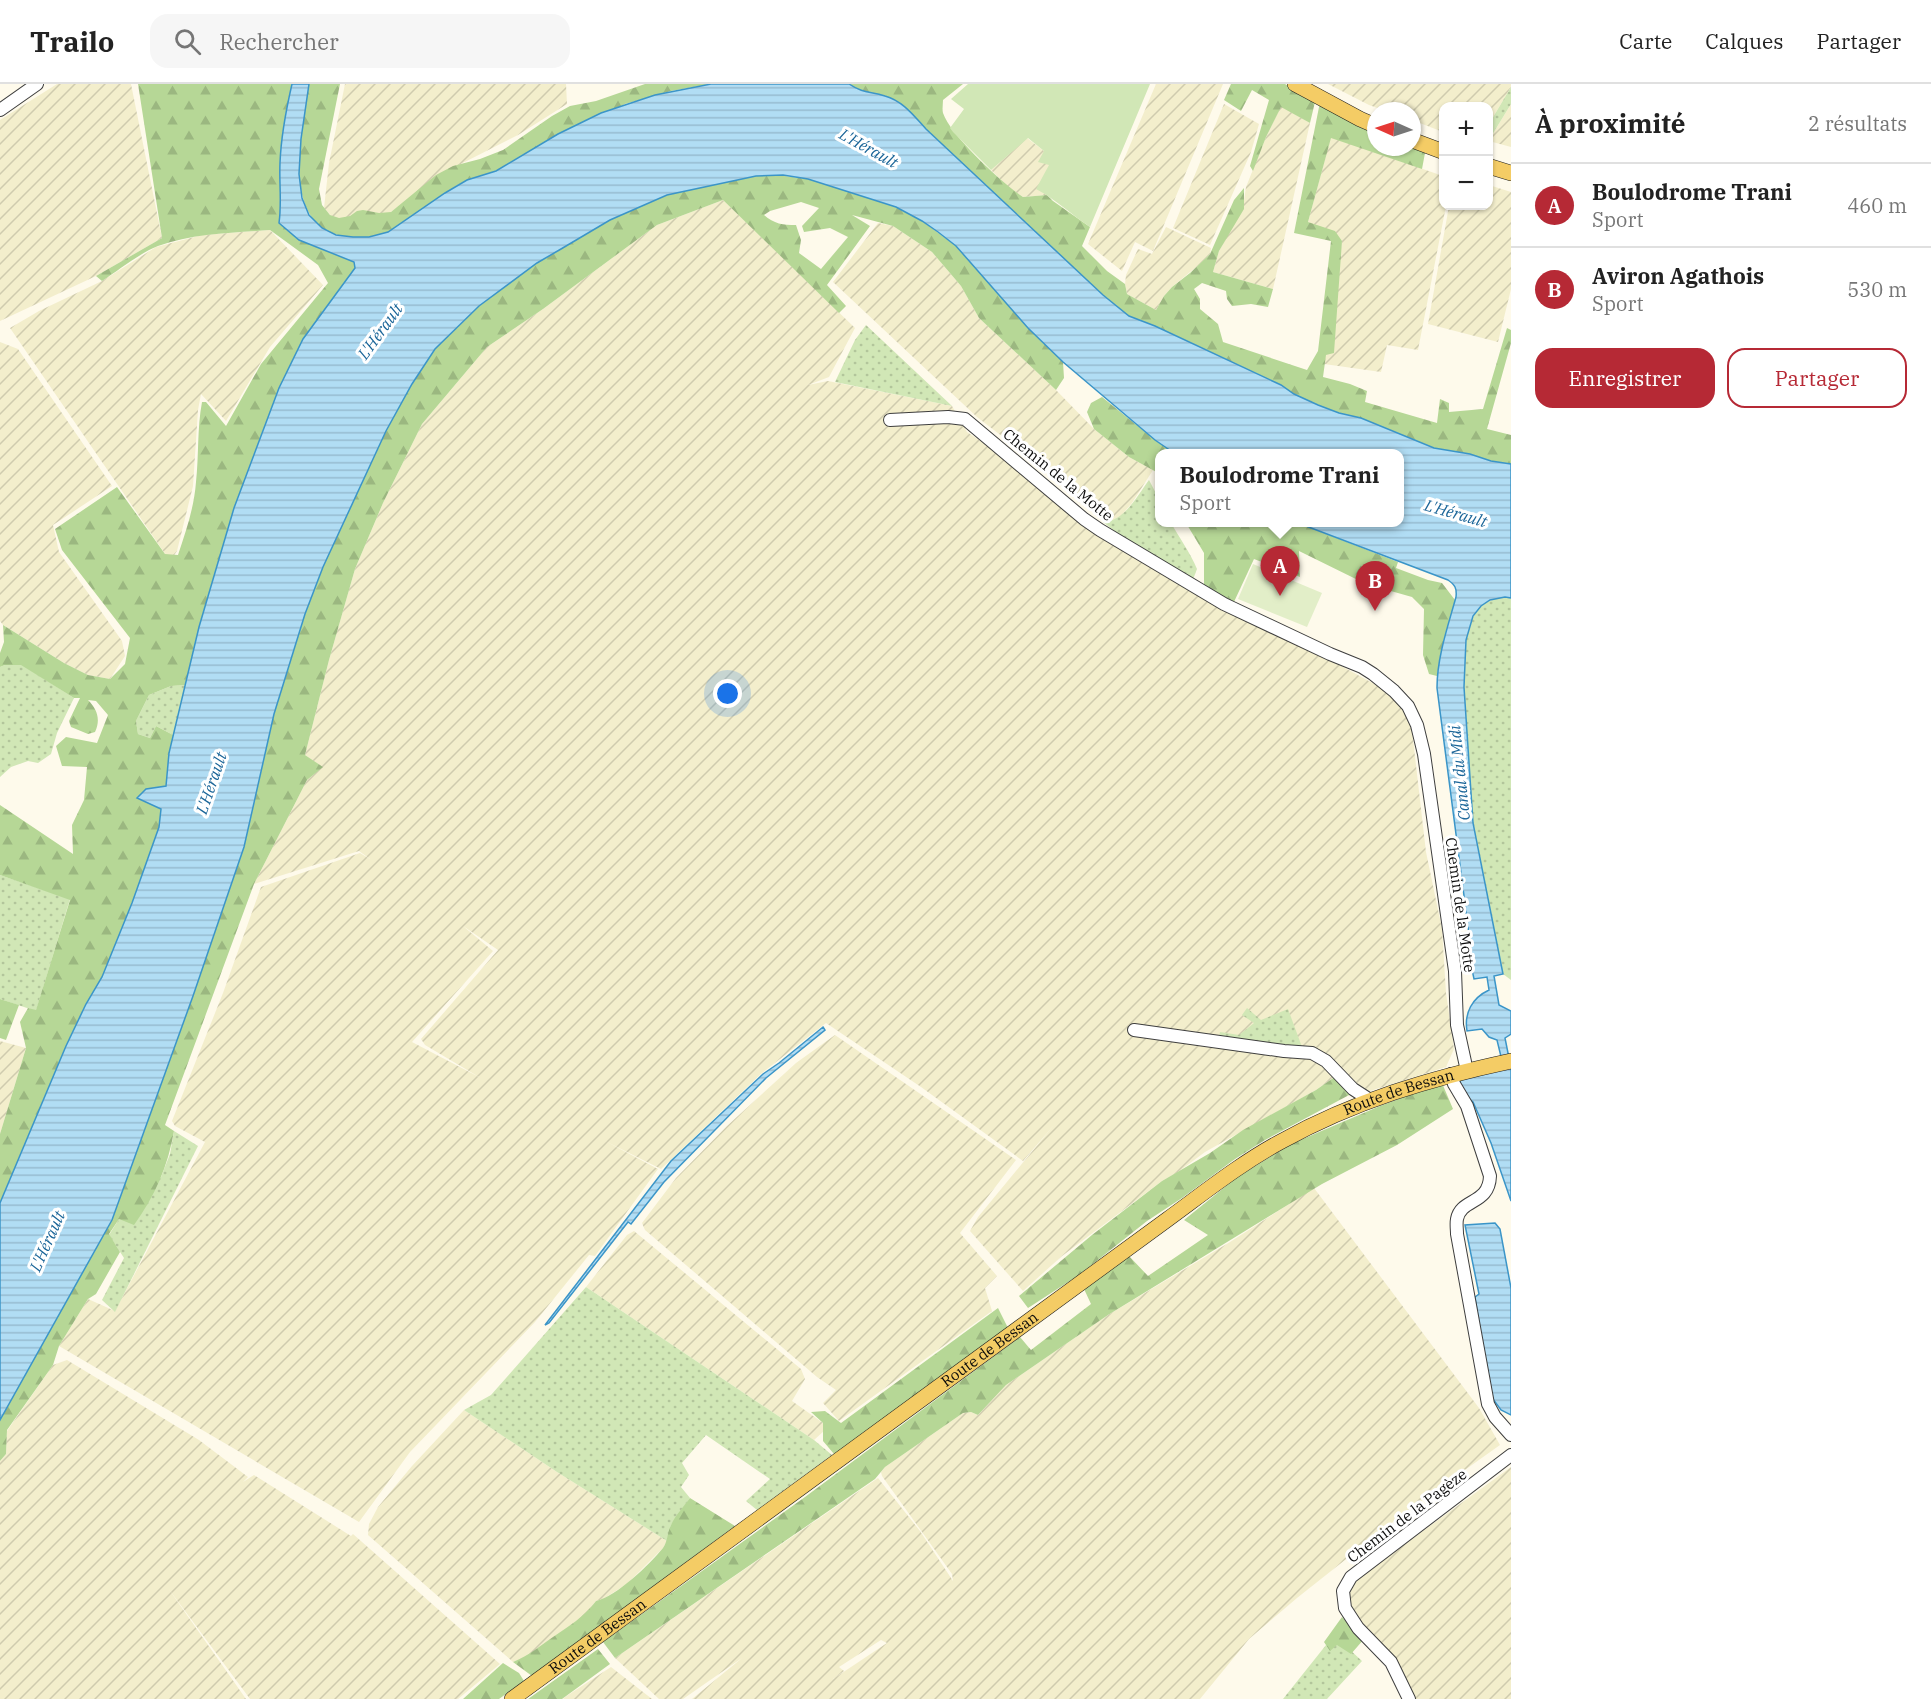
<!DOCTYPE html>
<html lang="fr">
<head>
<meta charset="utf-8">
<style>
  body { margin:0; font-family:"IBM Plex Serif",serif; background:#f6f6f6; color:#222 }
  .controls { position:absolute; right:18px; top:18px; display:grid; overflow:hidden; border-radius:12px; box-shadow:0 2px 4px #0004 }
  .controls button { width:54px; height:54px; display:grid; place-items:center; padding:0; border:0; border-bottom:2px solid #e0e0e0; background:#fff; color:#222; font:30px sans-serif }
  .compass { position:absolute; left:1367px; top:18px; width:54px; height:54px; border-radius:50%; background:#fff; box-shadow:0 2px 4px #0004; rotate:273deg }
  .you { position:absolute; left:728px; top:610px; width:21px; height:21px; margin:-15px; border:4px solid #fff; border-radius:50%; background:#1a73e8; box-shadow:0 0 0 9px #1a73e833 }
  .badge { display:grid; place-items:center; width:39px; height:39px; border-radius:50%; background:#b62935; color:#fff; font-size:20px; font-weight:700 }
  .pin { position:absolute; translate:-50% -50px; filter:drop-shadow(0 2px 3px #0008) }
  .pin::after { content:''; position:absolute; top:32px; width:21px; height:18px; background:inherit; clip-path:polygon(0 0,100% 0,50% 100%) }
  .popup { position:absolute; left:1155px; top:365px; width:249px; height:78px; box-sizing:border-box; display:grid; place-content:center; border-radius:12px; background:#fff; filter:drop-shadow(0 2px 4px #0005); font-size:20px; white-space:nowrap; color:#767676 }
  .popup b { font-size:22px; color:#222 }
  .popup::after { content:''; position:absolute; left:50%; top:100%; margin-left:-12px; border:12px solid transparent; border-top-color:#fff }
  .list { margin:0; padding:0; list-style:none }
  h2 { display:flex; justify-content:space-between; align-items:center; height:78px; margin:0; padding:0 24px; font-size:26px }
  h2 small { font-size:20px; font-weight:400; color:#767676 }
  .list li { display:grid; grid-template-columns:39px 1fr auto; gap:18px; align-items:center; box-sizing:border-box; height:84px; padding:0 24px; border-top:2px solid #e0e0e0 }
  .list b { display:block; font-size:22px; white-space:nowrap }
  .list p { margin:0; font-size:20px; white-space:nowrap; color:#767676 }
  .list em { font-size:20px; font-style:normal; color:#767676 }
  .actions { display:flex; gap:12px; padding:18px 24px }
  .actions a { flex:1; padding:14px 0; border:2px solid #b62935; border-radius:18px; text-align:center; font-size:21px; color:#b62935 }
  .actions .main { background:#b62935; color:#fff }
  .icon { flex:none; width:33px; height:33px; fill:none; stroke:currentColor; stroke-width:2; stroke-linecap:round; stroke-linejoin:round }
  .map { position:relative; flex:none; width:1511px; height:1615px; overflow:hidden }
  header { display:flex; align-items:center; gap:36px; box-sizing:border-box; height:84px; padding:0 30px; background:#fff; border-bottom:2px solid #e0e0e0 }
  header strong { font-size:28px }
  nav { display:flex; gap:33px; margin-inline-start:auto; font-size:21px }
  .search { width:420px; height:54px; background:#f6f6f6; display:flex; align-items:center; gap:15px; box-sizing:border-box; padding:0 21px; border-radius:18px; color:#767676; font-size:22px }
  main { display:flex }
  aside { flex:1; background:#fff }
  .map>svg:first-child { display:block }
  .farmland { fill:url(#farmland-furrows); fill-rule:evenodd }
  .grass { fill:url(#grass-dots) }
  .forest { fill:url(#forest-firs); fill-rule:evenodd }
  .garden { fill:#d1e7b6 }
  .pitch { fill:#e2eec8 }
  .water { fill:url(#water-rules); stroke:#3b95c8; stroke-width:1.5 }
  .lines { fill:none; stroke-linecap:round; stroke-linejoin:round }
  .minor-casing { stroke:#3e3e3e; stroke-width:14 }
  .major-casing { stroke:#1c1c1c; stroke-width:16 }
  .minor { stroke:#fff; stroke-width:12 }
  .major { stroke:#f4cc65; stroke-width:15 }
  .labels { text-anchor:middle; stroke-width:6; stroke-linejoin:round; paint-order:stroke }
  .street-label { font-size:15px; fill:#0b0b0b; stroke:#fff }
  .water-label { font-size:16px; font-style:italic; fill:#1a6598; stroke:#fff }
</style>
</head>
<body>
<header>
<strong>Trailo</strong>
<div class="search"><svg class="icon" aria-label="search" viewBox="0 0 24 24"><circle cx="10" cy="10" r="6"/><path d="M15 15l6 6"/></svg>Rechercher</div>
<nav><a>Carte</a><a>Calques</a><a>Partager</a></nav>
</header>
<main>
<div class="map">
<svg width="1511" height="1615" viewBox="0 0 1511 1615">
  <defs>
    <pattern id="farmland-furrows" width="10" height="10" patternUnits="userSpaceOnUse" patternTransform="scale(1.5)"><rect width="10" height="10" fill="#f3eecc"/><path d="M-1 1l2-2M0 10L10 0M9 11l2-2" fill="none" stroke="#cfcbae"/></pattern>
    <pattern id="grass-dots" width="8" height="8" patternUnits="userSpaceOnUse" patternTransform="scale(1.5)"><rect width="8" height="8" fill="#d1e7b6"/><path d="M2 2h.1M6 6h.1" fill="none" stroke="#b2c59b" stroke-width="1.8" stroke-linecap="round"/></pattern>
    <pattern id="forest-firs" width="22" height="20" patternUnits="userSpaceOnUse" patternTransform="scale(1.5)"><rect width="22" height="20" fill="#b6d796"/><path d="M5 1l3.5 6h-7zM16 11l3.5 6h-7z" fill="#9bb780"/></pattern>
    <pattern id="water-rules" width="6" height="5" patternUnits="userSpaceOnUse" patternTransform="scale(1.5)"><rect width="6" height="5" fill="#b1ddf4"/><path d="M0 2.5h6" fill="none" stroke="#97bcd0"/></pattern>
  </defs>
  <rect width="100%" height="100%" fill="#fefaeb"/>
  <path class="farmland" d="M57,0H131L162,154L96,192L0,237V36Z
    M345,0H566L567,20L518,51L449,86L391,128L368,147L333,134L324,124L329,79Z
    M1156,0H1223L1153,167L1135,158L1122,187L1088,160Z
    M1328,0H1511V3L1489,40L1488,22H1444L1443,48L1412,36V27H1386L1369,21Z
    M1224,20L1259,40L1251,68L1210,161L1173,144Z
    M1511,20V63L1489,57V56Z
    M1281,22L1310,39L1273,205L1213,188L1219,167L1243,123L1246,103L1266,53Z
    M1331,53L1443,92L1444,122H1446L1418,266L1387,261L1381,288L1324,280L1342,157L1308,138Z
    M1027,54L1044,67L1049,81L1047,111L1023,113L1009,104L991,86Z
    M1489,101L1511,108V205L1498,258L1428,240L1449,122H1488Z
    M723,116L855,244L829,293L808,301L828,297L952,322L967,348L1006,374L1052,411L1308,564L1391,609L1411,638L1426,768L1442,845L1446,909L1454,965L1446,983L1367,1008L1336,992L1316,1006L1205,1068L1178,1088L1162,1097L1062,1172L1023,1207L970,1147L978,1133L1054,1041L1023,1077L921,1003L826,939L762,989L661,1085L605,1057L658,1085L595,1172L589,1171L535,1238L410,1368L359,1438L59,1262L88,1215L115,1227L205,1058L175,1042L172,1037L223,909L261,803L360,769L370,775L359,767L254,800L307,696L322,683L305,671L329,576L355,485L383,419L422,340L487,263L543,225L657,141ZM463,842L498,866L421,955L425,961L479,993L412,958L493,867Z
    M878,139L893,142L932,168L961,202L979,234L1056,306L1094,345L1129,373L1153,386L1132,419L1120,433L1112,437L977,333L833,198Z
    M1166,143L1211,164L1210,170L1201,179L1172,203L1164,212L1156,226L1127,210L1125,200L1126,191L1138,165L1152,170Z
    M270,146L323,201L270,263L226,337L201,310L198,326L193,402L177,467L170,477L10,244L39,227L102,197L156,163L202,151Z
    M0,258L18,265L112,402L53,441L59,468L122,557L125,572L110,595L88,591L64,579L3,541L0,537Z
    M835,951L1016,1076L960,1149L997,1192L985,1204L992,1227L839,1337L823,1319L836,1306L817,1293L645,1146L642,1139L676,1094L727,1042L796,979Z
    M0,957L26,964L0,1050Z
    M1314,1104L1479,1324L1500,1361L1403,1430L1297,1514L1249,1555L1200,1615H692L742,1574L683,1615H659L615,1574L878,1394L920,1447L953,1497L952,1490L882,1392L881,1388L885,1383L963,1329L971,1328L978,1331L1006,1301L1108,1231L1230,1158ZM881,1556L887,1559L833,1595L844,1587L839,1583Z
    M634,1147L801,1285L805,1295L792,1317L823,1339L824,1347L814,1356L586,1203L627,1151Z
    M67,1276L199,1356L248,1393L243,1398L254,1391L351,1452L353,1450L500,1580L458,1615H250L168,1504L246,1615H0V1377L6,1370L7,1347L53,1281Z
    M464,1326L557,1388L667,1457L663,1464L627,1500L603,1515L596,1517L587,1529L574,1539L530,1571L513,1578L368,1451L369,1440L378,1423L412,1382Z
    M1511,1383V1615H1414L1409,1600L1395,1573L1383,1567L1348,1521L1339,1508Z
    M611,1583L652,1615H563L565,1613Z"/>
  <path class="grass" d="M1511,3V20L1489,56V40Z
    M866,241L952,322L835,298L855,256Z
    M1149,396L1160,417V438L1171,439C1180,455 1190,468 1197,485L1192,498L1130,459L1103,438C1125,437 1137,412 1149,396Z
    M1505,512L1511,514V896L1503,890L1501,878H1500L1473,739L1464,603L1466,556L1472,535L1478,525L1486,518Z
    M21,580L74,614L57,649L51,670L38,679L28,677L11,683L0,693V583L5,581Z
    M186,601L175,652L156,642L150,654L138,650L136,637L149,611L171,602Z
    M0,791L70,815L36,927L0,915Z
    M1247,924L1261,936L1288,925L1302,963L1282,962L1219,953L1220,948L1239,951L1254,939L1242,931Z
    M174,1047L198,1062L115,1228L102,1216L124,1174L109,1151L119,1135L161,1093L170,1070Z
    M586,1203L814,1356L832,1371L757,1426L746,1417L770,1395L706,1351L682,1379L689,1391L681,1403L690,1414L671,1441L667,1457L557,1388L464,1326L491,1311Z
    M1334,1551L1362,1577L1327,1615H1283Z"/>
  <path class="forest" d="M138,0H292C286,26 281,52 280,79C279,100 282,118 279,139L299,156L355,178V185L307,249L279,304L234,424L199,543L186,601L171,602L149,611L136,637L138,650L150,654L156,642L175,652L169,669L166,702L146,705L138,714L161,725L159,743L132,819L102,893L86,920L66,962L0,1119V1050L26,964L20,938L28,924L36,926L70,816L0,791V721L73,770L72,741L84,716L87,683L62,682L56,662L66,653L97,659L108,631L96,617L88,616C97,625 101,635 95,648L88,650L71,643L69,637L80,614H74L21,581H5L0,583V569L4,558L3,541L64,579L88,591L110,595L125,580L130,554L62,466L55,445L117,403L165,470L178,471C186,447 194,424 196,398C199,371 197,345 202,318H206L226,342L261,280L328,199L318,181L270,146C233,149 194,149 158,162C140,169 119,186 102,197L96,192L162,154Z
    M309,0H340L319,105L322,121L330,131L339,134L350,132L357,127L363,126L379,129L391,128L436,91L453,82L480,75L503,66L552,32L570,22L596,17L645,0H711L671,7L625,20L496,87L467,96L456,102C443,110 430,119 418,128C409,135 399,145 388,149C374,154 357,154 343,152C280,143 300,42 309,0Z
    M849,0H963L943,16C943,20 942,25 943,29C951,52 1002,99 1023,113L1047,111L1053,117L1090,143L1082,162L1107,187L1125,200L1127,210L1156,226L1164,212L1172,203L1190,189L1210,170L1234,116L1244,104V125L1219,167L1213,188L1273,205L1268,223L1251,220L1232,222L1227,215L1226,207L1202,199L1194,205L1200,215V225L1218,240L1223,258L1307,286L1318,267L1331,157L1294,149L1320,18L1376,48V63H1410L1425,69L1422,85L1331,54L1308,138L1335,147L1342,157L1334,269L1326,271L1323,293L1350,300L1367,307L1365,318L1437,339L1440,315L1449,319V328L1483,325L1507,244L1511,246V259L1487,345L1511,351V380L1491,377L1470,370L1434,364L1361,334L1339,329L1318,321L1294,310L1281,301L1155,242L1129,232L1103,211L926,45C914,32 903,17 885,12C870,7 864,10 849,0Z
    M1231,0H1285L1315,18L1310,39L1281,23L1266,53L1253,87L1250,82L1269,16L1252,6L1241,27L1224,16Z
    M777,91L808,95L858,110L896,123L922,137L956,162L1028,244L1063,278L1064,294L1056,306L979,234L961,202L932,168L893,142L852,131L870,142L827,201L846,222L839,229L723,116L657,141L543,225L487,263L422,340L383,419L355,485L329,576L305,671L323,683L307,696L254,800L165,1041L174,1047C168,1082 155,1112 134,1141L119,1135L109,1150L120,1168L96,1210L88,1215L59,1262L53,1281L7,1346L6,1370L0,1377V1336L112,1135L193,912L244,763L274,630L305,530L323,483L364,392L386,347L412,300L435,265L479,222L537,179L561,165L610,136L667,111L720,98L756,92ZM801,118L819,124L802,142L804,148L830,144L848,153L821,185L799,169L801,156L796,141C783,141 774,140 764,131L770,127Z
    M1102,313L1155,356L1174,369L1160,370V390L1129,373L1094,345L1087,328L1091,319Z
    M1186,439H1298L1398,478L1396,484L1428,496L1442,499L1455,516L1441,567L1437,592L1429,590L1423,571L1424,525L1412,513L1366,500L1299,467L1300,493L1254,475L1233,520L1204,506V469Z
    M0,915L19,921L6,956L0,954Z
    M1336,992L1351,1010L1265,1056L1235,1075L1182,1114L1147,1137L1079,1191L1028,1224L1019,1212L1092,1151L1162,1097L1210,1069L1243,1046L1316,1006Z
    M1442,999L1453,1025L1397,1061L1322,1100L1108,1231L1006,1301L978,1331L971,1328L963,1329L885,1383L875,1395L615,1574L603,1558L805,1413L1020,1253L1031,1266L1091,1220L1084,1205L1129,1172L1148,1192L1208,1151L1184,1136L1236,1094L1291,1060L1380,1022Z
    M998,1224L1008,1244L834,1370L823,1357V1339L811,1328L825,1327L841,1339Z
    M690,1414L735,1442L532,1592L513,1578C530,1571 538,1563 553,1553C569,1542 584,1533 596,1517C617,1512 649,1481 663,1464C668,1457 667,1449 671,1441C675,1432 684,1422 690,1414Z
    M1342,1533L1364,1555L1351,1570L1337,1561L1330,1567L1324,1558Z
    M598,1565L610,1580L562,1615H528Z
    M503,1579L519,1589L524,1597L499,1615H463Z"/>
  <path class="garden" d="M968,0H1150L1090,143C1072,131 1055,115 1036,105L1049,81L1038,78L1044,67L1028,54L991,86L953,48L950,44L964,25L951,15Z"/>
  <path class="pitch" d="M1253,480L1322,509L1307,543L1238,515Z"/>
  <path class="water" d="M292,0H309L301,55L299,90L302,114L309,131L322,144L336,151L353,153H369L388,148L445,109L467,96L496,87L558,50L601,29L655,11L711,0H849C864,10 870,7 885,12C903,17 914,32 926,45L1103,211L1129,232L1155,242L1281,301L1294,310L1318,321L1339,329L1361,334L1434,364L1470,370L1491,377L1511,380V514L1505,513L1490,516L1481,522L1473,532L1466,556L1464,603L1473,739L1503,890L1494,892L1499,921L1511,927V950L1505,954L1511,984V1117L1491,1059L1473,1018L1464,1011L1460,1004V996L1504,985L1497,956L1489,953L1482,945L1467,947C1464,929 1472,914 1489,906L1487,893L1474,895L1471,881H1473L1437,604C1437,573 1448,542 1456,513C1457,504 1455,501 1448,496L1298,439L1400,438V370L1174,369L1155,356L1063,278L1028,244L956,162L938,148L922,137L896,123L808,95L783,91L756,92L667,111L610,136L561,165L537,179L479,222L435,265L412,300L386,347L323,483L305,530L274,630L244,763L193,912L112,1136L0,1336V1119L66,962L86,920L102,893L132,819L159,743L161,725L137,714L146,705L166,702L169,669L199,543L234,424L279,304L303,255L355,184L354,178L299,156L279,139C282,118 279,100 280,79C281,52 286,26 292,0Z
    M823,943L825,946L766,994L664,1098L631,1140L628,1138L549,1239L545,1241L671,1077L763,990L779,979Z
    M1495,1139L1500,1145L1511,1204V1331L1501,1326L1490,1311L1475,1213L1479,1210L1465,1141Z"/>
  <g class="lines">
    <g class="minor-casing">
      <path id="minor" d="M0,26L37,0
        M890,336L948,333L965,335L1084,435L1100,446L1224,520L1330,570L1362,583L1373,590L1394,607L1408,622L1417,641L1424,670L1455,887L1457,941L1467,987
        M1134,946L1284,967L1312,969L1326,977L1353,1005L1370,1016
        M1451,990L1454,1000L1467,1022L1490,1092C1489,1121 1461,1114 1457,1135C1456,1140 1457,1145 1457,1150L1488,1320L1495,1333L1511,1351
        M1409,1615L1391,1578L1358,1544L1345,1524L1343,1507L1351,1493L1511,1371"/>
    </g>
    <g class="major-casing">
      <g id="major">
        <path d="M1295,0L1360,35L1376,42"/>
        <path d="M1412,56L1444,68"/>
        <path d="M1488,82L1511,89"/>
        <path id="s1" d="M512,1615L1168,1135C1205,1108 1241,1079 1282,1057C1354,1017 1431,994 1511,977"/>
      </g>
    </g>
    <use href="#minor" class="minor"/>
    <use href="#major" class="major"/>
  </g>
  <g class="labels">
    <g class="street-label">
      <text transform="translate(1058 391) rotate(39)" y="5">Chemin de la Motte</text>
      <text transform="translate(1460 821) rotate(82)" y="5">Chemin de la Motte</text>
      <text dy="5" stroke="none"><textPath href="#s1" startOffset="1078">Route de Bessan</textPath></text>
      <text dy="5" stroke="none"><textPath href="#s1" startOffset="592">Route de Bessan</textPath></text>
      <text transform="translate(1407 1432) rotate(-37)" y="5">Chemin de la Pagèze</text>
      <text dy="5" stroke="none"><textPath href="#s1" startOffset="106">Route de Bessan</textPath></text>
    </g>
    <g class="water-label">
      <text transform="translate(869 64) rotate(29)" y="6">L'Hérault</text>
      <text transform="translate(380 247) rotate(-54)" y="6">L'Hérault</text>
      <text transform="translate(1456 429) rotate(16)" y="6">L'Hérault</text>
      <text transform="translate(1459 689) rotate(-96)" y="6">Canal du Midi</text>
      <text transform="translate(211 699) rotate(-71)" y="6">L'Hérault</text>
      <text transform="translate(47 1157) rotate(-66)" y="6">L'Hérault</text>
    </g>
  </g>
</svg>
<div class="controls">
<button>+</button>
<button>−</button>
</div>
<svg class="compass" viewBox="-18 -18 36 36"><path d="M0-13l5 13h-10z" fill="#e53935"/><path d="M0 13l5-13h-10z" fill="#767676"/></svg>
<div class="you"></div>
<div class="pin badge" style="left:1280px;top:512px">A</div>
<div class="popup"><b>Boulodrome Trani</b>Sport</div>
<div class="pin badge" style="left:1375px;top:527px">B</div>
</div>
<aside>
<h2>À proximité<small>2 résultats</small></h2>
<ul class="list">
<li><span class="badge">A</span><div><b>Boulodrome Trani</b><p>Sport</p></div><em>460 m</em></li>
<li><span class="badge">B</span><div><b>Aviron Agathois</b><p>Sport</p></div><em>530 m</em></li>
</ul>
<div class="actions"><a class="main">Enregistrer</a><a>Partager</a></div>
</aside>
</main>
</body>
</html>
